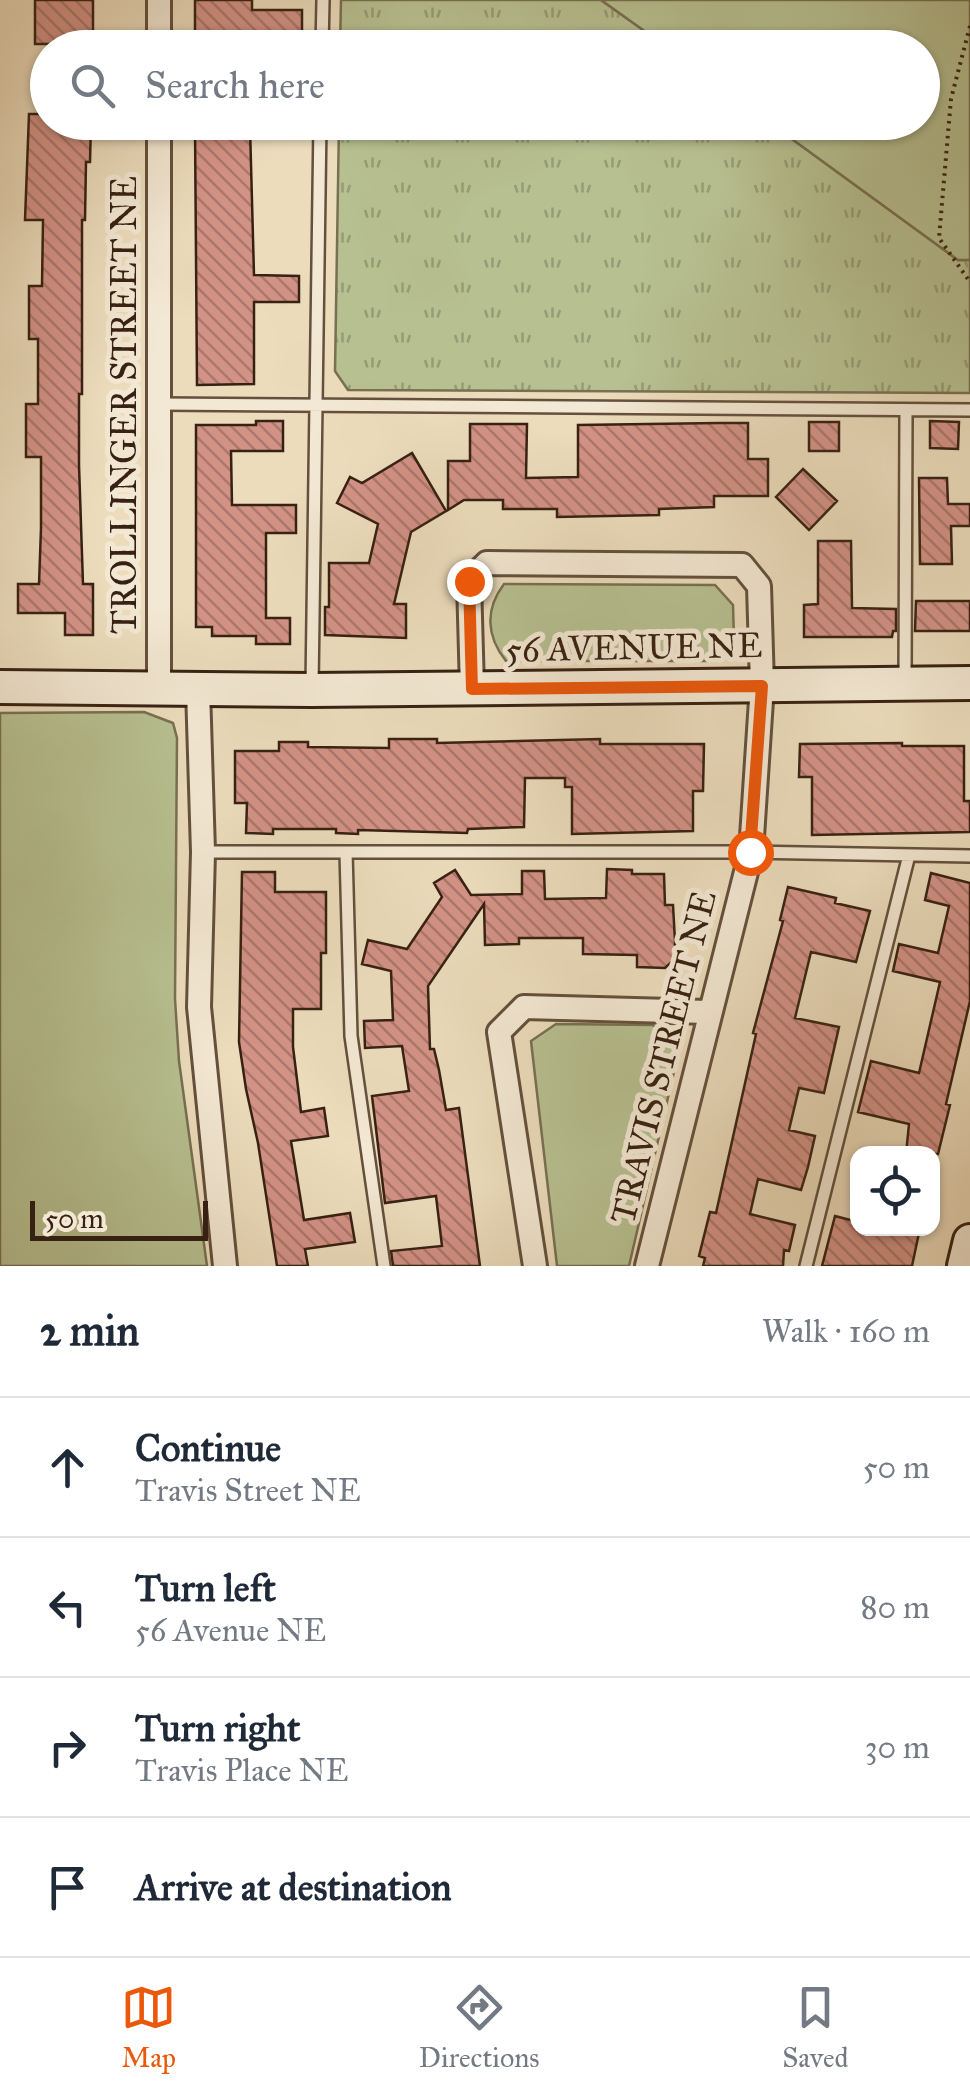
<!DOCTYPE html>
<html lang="en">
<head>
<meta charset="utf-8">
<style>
  body { margin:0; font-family:"IM FELL Great Primer",serif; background:#f6f6f7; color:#1f2937 }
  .controls { position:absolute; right:30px; bottom:30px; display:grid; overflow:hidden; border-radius:20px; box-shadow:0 2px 8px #0004 }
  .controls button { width:90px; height:90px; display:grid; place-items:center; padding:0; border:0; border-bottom:2px solid #e0e1e3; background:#fff; color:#1f2937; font:50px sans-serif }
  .scale { position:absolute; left:30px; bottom:25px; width:178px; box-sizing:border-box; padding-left:10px; border:5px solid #372112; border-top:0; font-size:28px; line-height:35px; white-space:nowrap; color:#372112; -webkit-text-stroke:8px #f3e8d3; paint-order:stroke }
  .stop { position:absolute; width:30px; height:30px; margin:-22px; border:8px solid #ea580c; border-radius:50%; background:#fff }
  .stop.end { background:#ea580c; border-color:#fff; box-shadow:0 2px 10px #0008 }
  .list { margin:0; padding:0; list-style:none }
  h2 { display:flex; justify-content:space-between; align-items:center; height:130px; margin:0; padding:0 40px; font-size:42px }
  h2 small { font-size:32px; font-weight:400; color:#747a83 }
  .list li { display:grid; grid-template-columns:65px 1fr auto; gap:30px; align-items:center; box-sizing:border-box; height:140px; padding:0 40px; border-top:2px solid #e0e1e3 }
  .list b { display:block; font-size:38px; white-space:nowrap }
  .list p { margin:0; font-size:32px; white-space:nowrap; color:#747a83 }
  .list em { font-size:32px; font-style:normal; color:#747a83 }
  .icon { flex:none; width:55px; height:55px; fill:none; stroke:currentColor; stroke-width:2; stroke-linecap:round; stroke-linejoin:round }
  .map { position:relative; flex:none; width:970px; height:1266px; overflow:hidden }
  .search { position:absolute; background:#fff; box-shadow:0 2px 8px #0004; left:30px; right:30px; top:30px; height:110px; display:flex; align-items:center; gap:25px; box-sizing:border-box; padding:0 35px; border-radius:55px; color:#747a83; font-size:38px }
  .sheet { height:690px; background:#fff }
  nav { display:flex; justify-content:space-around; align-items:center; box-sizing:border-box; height:140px; border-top:2px solid #e0e1e3; background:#fff; font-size:28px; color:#747a83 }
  nav a { display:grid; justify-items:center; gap:5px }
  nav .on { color:#ea580c }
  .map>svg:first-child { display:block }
  .grass { fill:url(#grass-tufts); stroke:#777052; stroke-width:2.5 }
  .park { fill:#b7c091; stroke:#777052; stroke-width:2.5 }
  .building { fill:url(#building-back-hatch); stroke:#372112; stroke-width:2.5 }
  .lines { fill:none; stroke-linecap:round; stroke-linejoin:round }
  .lane-casing { stroke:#64503c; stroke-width:16 }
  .street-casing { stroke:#64503c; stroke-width:28 }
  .secondary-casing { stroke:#372112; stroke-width:38 }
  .path { stroke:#372112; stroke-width:4; stroke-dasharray:2.5 5; stroke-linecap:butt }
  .lane { stroke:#f3e8d3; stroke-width:11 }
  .street { stroke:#f3e8d3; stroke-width:22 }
  .secondary { stroke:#f3e8d3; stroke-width:32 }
  .route { stroke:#ea580c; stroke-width:12 }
  .labels { text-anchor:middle; stroke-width:10; stroke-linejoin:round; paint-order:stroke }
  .street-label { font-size:35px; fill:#372112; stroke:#f3e8d3 }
</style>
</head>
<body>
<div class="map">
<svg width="970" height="1266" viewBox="0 0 970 1266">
  <defs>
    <pattern id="grass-tufts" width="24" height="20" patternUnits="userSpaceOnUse" patternTransform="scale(2.5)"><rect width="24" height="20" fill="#b7c091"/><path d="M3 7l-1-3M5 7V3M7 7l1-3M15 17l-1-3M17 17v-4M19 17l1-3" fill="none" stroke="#969c75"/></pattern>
    <pattern id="building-back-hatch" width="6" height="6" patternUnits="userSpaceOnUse" patternTransform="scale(2.5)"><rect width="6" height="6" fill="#d39286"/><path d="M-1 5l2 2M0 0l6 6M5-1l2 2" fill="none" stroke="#ac776c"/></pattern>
  </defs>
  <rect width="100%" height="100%" fill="#ecdcbc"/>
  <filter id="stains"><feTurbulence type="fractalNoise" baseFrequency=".002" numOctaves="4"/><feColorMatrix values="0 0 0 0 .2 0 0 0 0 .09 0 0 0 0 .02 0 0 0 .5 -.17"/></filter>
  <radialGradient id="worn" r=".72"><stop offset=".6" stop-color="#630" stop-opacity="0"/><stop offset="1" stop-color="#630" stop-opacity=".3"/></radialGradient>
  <path class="grass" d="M341,0H601L667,47L340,48Z
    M339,123H770L958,260H970V393L348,390L335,371Z"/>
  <path class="park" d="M601,0H970V260H958L770,123L922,122V48L667,47Z
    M504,584L715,585L733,605L734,640L717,661H506C486,636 485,609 504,584Z
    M144,712L173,723L177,738L175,999L179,1061L207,1266H0V713Z
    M556,1024L653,1025L679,1050L629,1266H557L531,1041Z"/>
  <path class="building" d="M35,0H93V44H35Z
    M195,0H252V10H302V36H252V48H195Z
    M29,114H48V122H91L90,162H86L85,220H82V394H79V465L83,584H93V635H65V613H18V584H39L41,528V457H26V404H38V339H29V286H42L43,220H25Z
    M195,127H250L254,275L299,276V302H254V384L197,385Z
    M256,421H283V451H231L232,505H296V533H266V618H290V644H256V636H212V627H196V425H256Z
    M930,421L959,422L958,449L930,448Z
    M809,422H839V451H809Z
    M719,423H748V459H768V496H714V507L659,509V515L557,517V509H503V500H464L448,510V461H470V424H527L526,478L578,477V425Z
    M412,453L446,511L411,532L394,604H406V638L325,635V607H329V563H369L378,524L337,503L350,477L362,483Z
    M803,469L837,501L809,530L776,497Z
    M919,478H947L948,504H970V526H951L952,564H920Z
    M818,541H851L852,608L896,609V631H893L892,637H804V605L818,604Z
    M916,601H970V631H915Z
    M389,739H437V743L600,739V744H704L703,791H693V831L572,834V787H565V778H525L524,827L468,829L467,833L358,830V834L336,833V829H273V834L246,833L247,803H235V751H279V742H308V747L389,748Z
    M902,743V746H964V801H970V832L812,835V777H799L800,744Z
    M607,869L632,870V874H664L665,905H673L675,941V959L665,968L637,967V955L583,954V938H519V944L485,945L484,904L428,986L430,1049H434L439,1070L446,1110L459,1108L480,1266H393L391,1251L442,1246L436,1196L385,1203L372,1096L409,1091L402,1046L365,1048L364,1021L393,1020L391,971L362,964L368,940L407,949L442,897L434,883L455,870L471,895L522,894V871H544L545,899L606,898Z
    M242,872H275V892H326V953H321V1009H293V1047L301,1112L324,1108L328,1136L291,1141L304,1220L350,1213L355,1242L305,1249L308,1266H277L258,1143L246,1089L239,1042Z
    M931,873L970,883V1001L946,1104L950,1105L938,1154H906L909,1124L858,1112L871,1061L919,1073L940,982L893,971L899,944L938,953L949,906L925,900Z
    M788,887L836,898L835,903L870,911L856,962L811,952L795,1018L839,1027L824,1093L799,1088L789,1130L815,1136L808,1167L801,1190L758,1179L750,1214L795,1225L789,1251L784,1250L783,1266H703L705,1258L699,1256L710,1212L716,1213L756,1034L753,1033L783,921L780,920Z
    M835,1216L858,1222V1228H920L912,1266H822Z"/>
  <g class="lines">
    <g class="lane-casing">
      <path id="lane" d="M322,48L323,0
        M159,404L970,410
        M905,681L906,411
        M312,686L320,122
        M203,852H751L970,856
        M346,852L351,1036L384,1266
        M806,1266L909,855"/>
    </g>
    <g class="street-casing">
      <path id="street" d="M159,48V0
        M159,122V688
        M198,689L203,852L199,1007L225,1266
        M472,689L469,581L487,563L742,565L759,586L762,685L751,852L647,1266
        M535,1266L499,1032L524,1007L708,1012"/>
    </g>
    <g class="secondary-casing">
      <path id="secondary" d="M0,687L312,690L970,683
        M964,1266L970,1241"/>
    </g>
    <path class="path" d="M970,26L951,99L939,238L970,282"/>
    <use href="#lane" class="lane"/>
    <use href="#street" class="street"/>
    <use href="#secondary" class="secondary"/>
  </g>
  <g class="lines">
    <path class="route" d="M469,581L472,689L762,686L750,852"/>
  </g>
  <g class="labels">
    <g class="street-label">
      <text transform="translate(124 405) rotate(-90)" y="12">TROLLINGER STREET NE</text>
      <text transform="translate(634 647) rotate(-1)" y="12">56 AVENUE NE</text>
      <text transform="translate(663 1057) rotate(-76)" y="12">TRAVIS STREET NE</text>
    </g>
  </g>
  <rect width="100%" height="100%" filter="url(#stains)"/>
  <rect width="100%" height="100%" fill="url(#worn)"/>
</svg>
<div class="controls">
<button><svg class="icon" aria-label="locate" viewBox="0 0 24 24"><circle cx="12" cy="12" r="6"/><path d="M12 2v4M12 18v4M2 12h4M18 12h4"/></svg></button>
</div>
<div class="scale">50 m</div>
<div class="stop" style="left:750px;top:852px"></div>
<div class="stop end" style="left:469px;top:581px"></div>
<div class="search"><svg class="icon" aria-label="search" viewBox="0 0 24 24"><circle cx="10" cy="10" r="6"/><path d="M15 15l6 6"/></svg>Search here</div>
</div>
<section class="sheet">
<h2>2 min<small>Walk · 160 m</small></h2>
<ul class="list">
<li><svg class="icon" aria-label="ahead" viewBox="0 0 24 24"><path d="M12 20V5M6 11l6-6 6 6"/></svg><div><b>Continue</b><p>Travis Street NE</p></div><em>50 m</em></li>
<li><svg class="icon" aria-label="left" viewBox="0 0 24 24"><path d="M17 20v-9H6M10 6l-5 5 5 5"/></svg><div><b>Turn left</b><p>56 Avenue NE</p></div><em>80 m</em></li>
<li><svg class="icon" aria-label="right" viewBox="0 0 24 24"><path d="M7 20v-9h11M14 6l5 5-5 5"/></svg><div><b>Turn right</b><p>Travis Place NE</p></div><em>30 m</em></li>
<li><svg class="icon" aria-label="arrive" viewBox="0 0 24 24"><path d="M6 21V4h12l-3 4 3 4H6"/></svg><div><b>Arrive at destination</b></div></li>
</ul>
</section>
<nav>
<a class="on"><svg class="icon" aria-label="map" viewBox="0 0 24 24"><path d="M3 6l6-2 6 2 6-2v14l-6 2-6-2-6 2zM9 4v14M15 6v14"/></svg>Map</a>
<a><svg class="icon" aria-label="directions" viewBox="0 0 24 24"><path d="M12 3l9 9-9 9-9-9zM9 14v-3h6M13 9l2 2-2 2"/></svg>Directions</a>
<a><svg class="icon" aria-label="saved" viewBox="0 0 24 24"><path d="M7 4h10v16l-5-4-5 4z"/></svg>Saved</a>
</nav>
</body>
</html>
